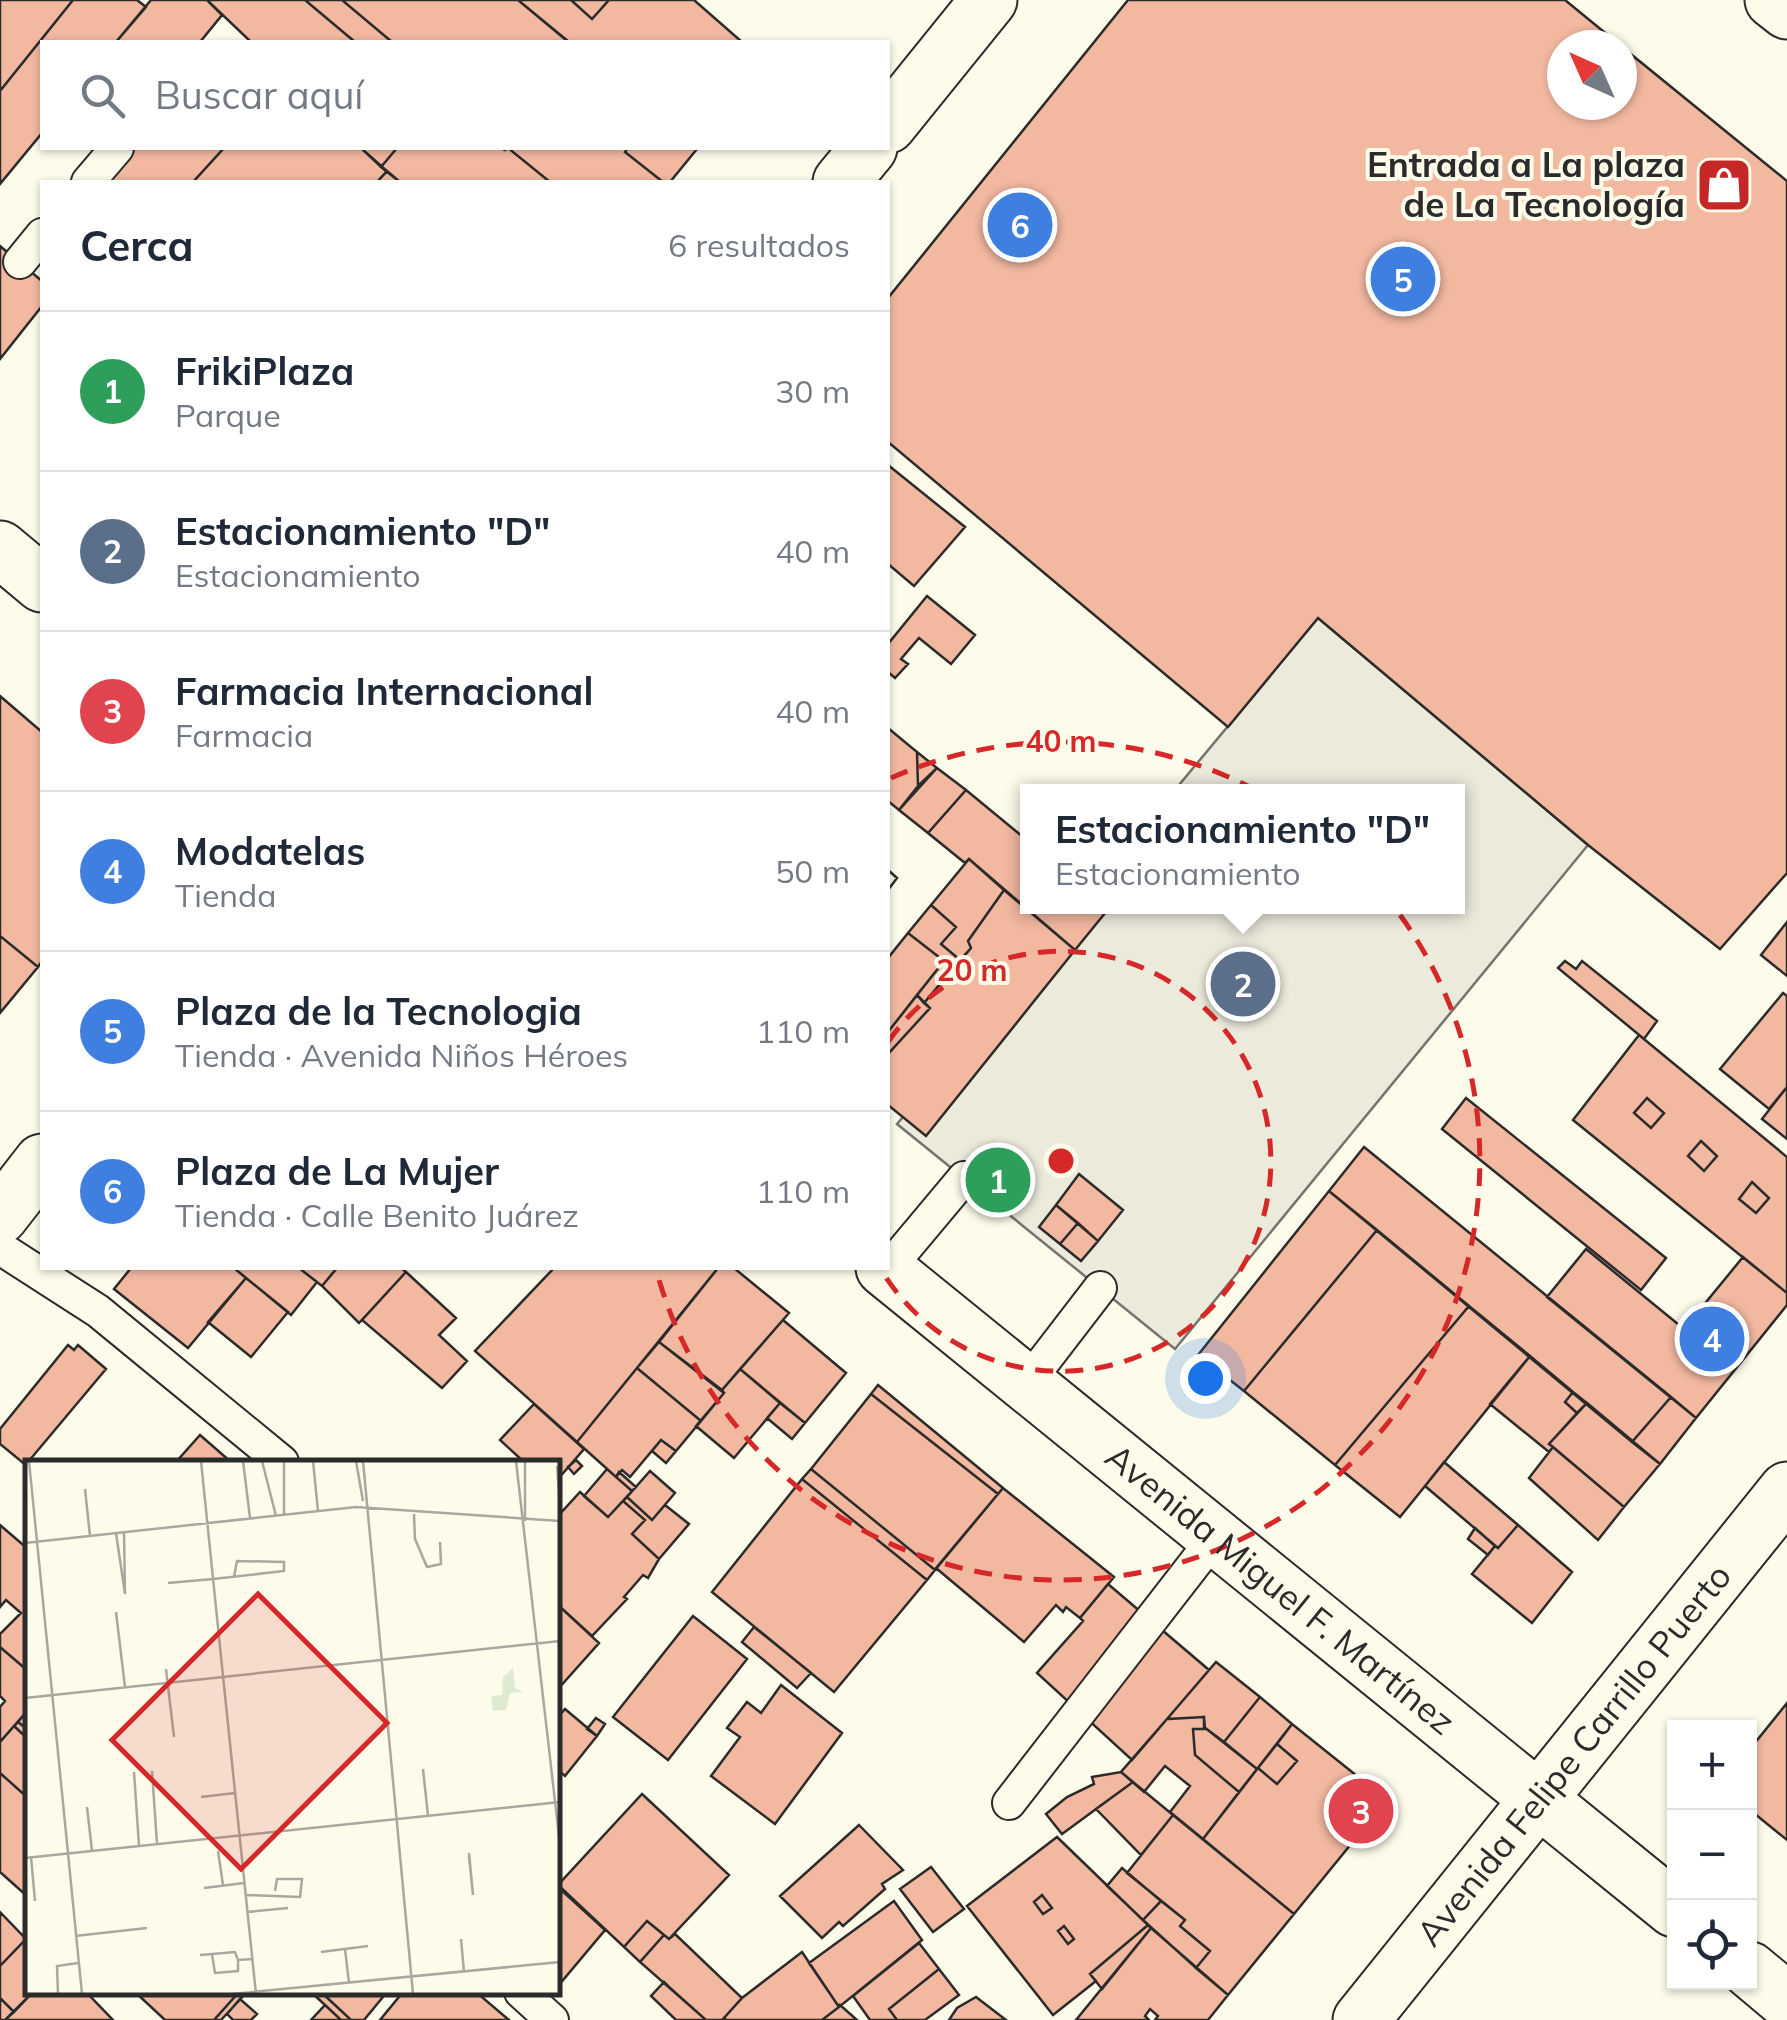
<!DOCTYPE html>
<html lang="es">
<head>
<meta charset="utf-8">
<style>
  body { margin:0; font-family:Mulish,sans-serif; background:#f6f6f7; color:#1f2937 }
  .controls { position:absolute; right:30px; bottom:30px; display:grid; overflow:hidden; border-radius:0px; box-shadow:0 2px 8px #0004 }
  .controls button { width:90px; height:90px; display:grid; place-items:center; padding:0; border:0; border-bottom:2px solid #e0e1e3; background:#fff; color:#1f2937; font:50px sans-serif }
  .compass { position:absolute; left:1547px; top:30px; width:90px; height:90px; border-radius:50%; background:#fff; box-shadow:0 2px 8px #0004; rotate:315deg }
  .you { position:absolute; left:1205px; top:1378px; width:35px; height:35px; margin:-25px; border:8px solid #fff; border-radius:50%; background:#1a73e8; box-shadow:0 0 0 15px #1a73e833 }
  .badge { display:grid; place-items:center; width:65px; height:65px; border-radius:50%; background:#c62828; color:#fff; font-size:32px; font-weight:700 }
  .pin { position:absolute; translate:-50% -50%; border:5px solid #fff; box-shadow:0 2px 10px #0006 }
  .popup { position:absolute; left:1020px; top:784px; width:445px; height:130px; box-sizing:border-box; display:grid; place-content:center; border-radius:0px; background:#fff; filter:drop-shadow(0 2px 8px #0005); font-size:32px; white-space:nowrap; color:#747a83 }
  .popup b { font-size:38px; color:#1f2937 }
  .popup::after { content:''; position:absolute; left:50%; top:100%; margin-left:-20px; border:20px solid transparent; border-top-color:#fff }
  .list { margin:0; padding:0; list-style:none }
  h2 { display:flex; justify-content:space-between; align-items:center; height:130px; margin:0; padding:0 40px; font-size:42px }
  h2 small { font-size:32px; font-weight:400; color:#747a83 }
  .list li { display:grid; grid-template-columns:65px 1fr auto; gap:30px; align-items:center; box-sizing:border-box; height:160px; padding:0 40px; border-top:2px solid #e0e1e3 }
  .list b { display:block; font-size:38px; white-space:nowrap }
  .list p { margin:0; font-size:32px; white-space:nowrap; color:#747a83 }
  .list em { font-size:32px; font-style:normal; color:#747a83 }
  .icon { flex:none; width:55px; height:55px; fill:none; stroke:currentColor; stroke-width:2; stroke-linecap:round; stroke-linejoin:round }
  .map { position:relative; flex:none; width:1787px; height:2020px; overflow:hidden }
  .search { position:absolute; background:#fff; box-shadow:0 2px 8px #0004; left:40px; top:40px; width:850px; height:110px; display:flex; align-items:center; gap:25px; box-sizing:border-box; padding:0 35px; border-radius:0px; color:#747a83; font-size:38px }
  .panel { position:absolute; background:#fff; box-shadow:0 2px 8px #0004; left:40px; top:180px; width:850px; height:1090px; border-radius:0px }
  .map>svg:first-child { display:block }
  .parking { fill:#eceadb; stroke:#74746e; stroke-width:2.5 }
  .building { fill:#f2b8a0; stroke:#2b2b2b; stroke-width:2.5; fill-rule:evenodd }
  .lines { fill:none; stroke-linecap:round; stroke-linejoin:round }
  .lane-casing { stroke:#2b2b2b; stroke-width:36 }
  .secondary-casing { stroke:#2b2b2b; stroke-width:59 }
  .primary-casing { stroke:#2b2b2b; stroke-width:59 }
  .lane { stroke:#fdfbea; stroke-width:32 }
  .secondary { stroke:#fdfbea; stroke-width:55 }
  .primary { stroke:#fdfbea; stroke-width:55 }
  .ring { fill:none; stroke:#d62828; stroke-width:5; stroke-dasharray:18 12 }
  .labels { text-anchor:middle; stroke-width:8; stroke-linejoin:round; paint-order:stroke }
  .poi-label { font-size:35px; font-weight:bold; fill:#2b2b2b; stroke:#fdfbea; text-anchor:end }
  .street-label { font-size:35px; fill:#2b2b2b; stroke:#fdfbea }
  .inset-road { fill:none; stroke:#a9a89e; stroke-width:2.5 }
  .view { fill:#d62828; fill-opacity:0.15; stroke:#d62828; stroke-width:5 }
  .inset-edge { fill:none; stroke:#2b2b2b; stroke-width:5 }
  .centre { fill:#d62828; stroke:#fdfbea; stroke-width:5 }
  .ring-label { font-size:30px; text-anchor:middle; font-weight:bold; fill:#d62828; stroke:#fdfbea; stroke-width:8; stroke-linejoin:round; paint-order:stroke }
</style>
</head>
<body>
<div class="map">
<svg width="1787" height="2020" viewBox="0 0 1787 2020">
  <rect width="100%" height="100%" fill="#fdfbea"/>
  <path class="parking" d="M1318,618L1588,845L1175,1349L897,1124L1078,907L1458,906V792L1174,791Z"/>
  <path class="building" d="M0,0H73L0,91Z
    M73,0H137L146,7L116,42H42V133L0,184V91Z
    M151,0H207L222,15L200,42H116Z
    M207,0H305L355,42H251Z
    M305,0H342L392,42H355Z
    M342,0H518L566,40L564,42H392Z
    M518,0H571L592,19L609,0H694L742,42H569Z
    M571,0H609L592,19Z
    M1128,0H1565L1620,45H1562V105H1622V47L1787,181V873L1720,949L1588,845L1318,618L1228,727L888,442V298Z
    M125,148H224L193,182H105Z
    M224,148H361L387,171L377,182H193Z
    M361,148H397L381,167Z
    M397,148H501L505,150L508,148L550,182H400L381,167Z
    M508,148H628L625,152L663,182H550Z
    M628,148H695L697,149L670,182H663L625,152Z
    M387,171L400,182H377Z
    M0,246L42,281V306L0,359Z
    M888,465L965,527L914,586L888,564Z
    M927,596L975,635L951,664L919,638L901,659L908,664L895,678L888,672V644Z
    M0,696L42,732V961L38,967L0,936Z
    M888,728L917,752L918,786L899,810L888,801Z
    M917,752L937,768L918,786Z
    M937,768L966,790L928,833L899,810Z
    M966,790L1028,841V906L1110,907L1075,950L969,859L965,863L928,833Z
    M969,859L1004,890L968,941L971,948L960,960L941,944L956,927L931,905Z
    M888,870L897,878L888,890Z
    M888,870L897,878L888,890Z
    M1004,890L1075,950L926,1136L888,1105V1054L930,1008L924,1003L971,948L968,941Z
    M931,905L956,927L941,944L960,960L924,1003L917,995L944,961L908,933Z
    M1787,922V976L1761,955Z
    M908,933L944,961L888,1032V958Z
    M0,936L38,967L0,1013Z
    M1565,961L1576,969L1582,961L1657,1021L1644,1039L1558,968Z
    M1783,993L1787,996V1087L1769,1109L1720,1069Z
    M917,995L930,1008L888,1054V1032Z
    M1639,1035L1787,1157V1293L1573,1120ZM1647,1098L1664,1113L1651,1128L1634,1113ZM1701,1141L1717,1156L1704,1171L1688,1156ZM1752,1182L1769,1198L1756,1213L1739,1199Z
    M1787,1087V1139L1762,1119Z
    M1466,1098L1666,1258L1641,1290L1442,1129Z
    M1647,1098L1664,1113L1651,1128L1634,1113Z
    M1701,1141L1717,1156L1704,1171L1688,1156Z
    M1364,1147L1671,1397L1632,1442L1329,1191Z
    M1079,1174L1123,1210L1098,1241L1056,1205Z
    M1752,1182L1769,1198L1756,1213L1739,1199Z
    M1329,1191L1377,1230L1244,1391L1198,1355Z
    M1056,1205L1078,1223L1060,1244L1039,1227Z
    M1078,1223L1098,1241L1081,1261L1060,1244Z
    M1377,1230L1469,1306L1335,1465L1244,1391Z
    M1586,1249L1684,1329L1743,1257L1787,1293V1305L1696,1418L1547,1297Z
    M131,1268H234L246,1278L188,1348L114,1289Z
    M234,1268H299L317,1282L291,1315Z
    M299,1268H337L322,1286Z
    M337,1268H401L406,1272L359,1323L322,1286Z
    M554,1268H718L577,1442L475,1351Z
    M718,1268H734L789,1313L722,1390L659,1342Z
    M406,1272L456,1318L439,1335L467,1361L442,1388L362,1320Z
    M246,1278L288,1312L251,1357L208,1322Z
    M1469,1306L1530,1356L1400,1517L1335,1465Z
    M783,1320L846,1373L805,1423L740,1369Z
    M659,1342L724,1393L701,1421L637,1368Z
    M68,1345L74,1350L78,1345L106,1369L28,1462L27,1466L0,1444V1429Z
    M1530,1356L1573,1392L1565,1402L1577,1413L1549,1444L1553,1447L1549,1452L1490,1404Z
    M637,1368L701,1421L676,1451L661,1440L630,1477L622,1470L616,1477L577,1442Z
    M740,1369L780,1403L734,1458L696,1426L724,1393L722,1390Z
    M878,1385L1003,1488L998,1494L871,1394Z
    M1573,1392L1587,1403L1577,1413L1565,1402Z
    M871,1394L998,1494L935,1570L811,1469Z
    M1671,1397L1696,1418L1660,1464L1632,1442Z
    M780,1403L805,1423L792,1439L767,1418Z
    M1587,1403L1660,1464L1624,1507L1549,1444Z
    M534,1404L584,1449L558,1479V1462H524L500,1440Z
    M200,1435L231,1462H176Z
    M661,1440L676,1451L666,1463L652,1451Z
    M1553,1447L1624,1507L1598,1540L1529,1478Z
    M576,1460L582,1466L574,1474L568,1467Z
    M1444,1462L1518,1525L1498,1548L1425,1486Z
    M607,1469L632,1491L608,1517L584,1496Z
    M811,1469L935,1570L927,1580L802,1479Z
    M650,1471L675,1493L652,1520L627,1497Z
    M619,1472L636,1487L632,1491L616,1477Z
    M802,1479L927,1580L834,1692L712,1592Z
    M1003,1488L1114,1577L1080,1618L1066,1607L1063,1612L1056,1605L1024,1642L936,1568Z
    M580,1492L608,1517L623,1501L645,1520L632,1534L659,1559L648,1578L643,1575L624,1597L627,1599L592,1636L558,1605V1516Z
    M627,1497L652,1520L665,1505L689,1524L659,1559L632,1534L645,1520L623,1501Z
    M0,1525L28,1549V1671L0,1647V1634L21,1613L6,1600L0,1607Z
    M1518,1525L1572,1572L1532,1623L1472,1574L1495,1546L1498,1548Z
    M1475,1528L1495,1546L1488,1555L1468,1539Z
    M1108,1584L1209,1670L1132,1760L1037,1673L1083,1621L1080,1618Z
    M558,1605L599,1643L558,1689Z
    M693,1616L747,1659L668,1760L613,1717Z
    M754,1627L811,1673L797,1688L742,1642Z
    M0,1647L28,1671V1710L0,1742V1707L5,1701L0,1696Z
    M1216,1662L1260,1697L1224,1742L1204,1727V1717L1167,1719Z
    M781,1685L842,1733L775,1824L711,1776L740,1737L727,1728L747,1702L761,1713Z
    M1260,1697L1292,1724L1257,1769L1224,1742Z
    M1787,1703V1840L1750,1810V1749Z
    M565,1709L597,1736L565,1776L558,1770V1717Z
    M28,1710V1730L18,1722Z
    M1204,1717L1205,1729H1193L1195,1755L1239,1792L1203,1839L1170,1812L1190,1786L1165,1766L1144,1792L1121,1772L1167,1719Z
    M596,1718L605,1724L597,1736L587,1729Z
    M18,1722L28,1730V1739L14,1726Z
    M1292,1724L1387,1800L1294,1914L1203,1839L1258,1768L1277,1784L1297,1761L1277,1744Z
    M14,1726L28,1739V1798L0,1773V1742Z
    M1204,1727L1257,1769L1239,1792L1195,1755L1193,1729H1205Z
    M1277,1744L1297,1761L1277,1784L1258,1768Z
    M1121,1772L1133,1782L1062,1834L1046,1814L1067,1797L1094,1784L1092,1777Z
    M0,1773L28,1798V1897L0,1872Z
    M1133,1782L1173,1815L1141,1855L1096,1809Z
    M642,1794L729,1875L669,1939L647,1921L624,1947L558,1885Z
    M1173,1815L1294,1914L1228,1995L1196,1968L1210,1951L1180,1926L1185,1920L1127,1873Z
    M859,1825L903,1870L882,1884L885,1889L843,1926L839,1922L822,1938L780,1896Z
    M1057,1837L1148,1925L1090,1974L1096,1981L1053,2015L967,1906ZM1042,1895L1052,1908L1043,1914L1034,1902ZM1064,1926L1074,1939L1068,1944L1058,1931Z
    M931,1867L964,1909L933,1932L900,1889Z
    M1122,1868L1161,1901L1143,1920L1107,1886Z
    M558,1887L605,1930L558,1986Z
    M1042,1895L1052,1908L1043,1914L1034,1902Z
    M894,1901L922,1940L839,2007L809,1963Z
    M1161,1901L1185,1920L1180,1926L1210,1951L1196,1968L1143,1920Z
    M0,1912L26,1939L0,1966Z
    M647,1921L664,1935L640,1962L624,1947Z
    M1148,1925L1151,1928L1102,1989L1090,1974Z
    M1064,1926L1074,1939L1068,1944L1058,1931Z
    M1151,1928L1228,1995L1208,2020H1155L1158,2016L1150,2009L1145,2016L1149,2020H1076Z
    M675,1934L742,1998L722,2020H706L640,1962L664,1935L669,1939Z
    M26,1939L28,1992H33L14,2012L0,1998V1966Z
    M919,1943L939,1969L889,2009L897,2020H870L853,1996Z
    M802,1952L839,2007L822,2020H726L724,2018L742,1998Z
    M939,1969L959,1995L925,2020H897L889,2009Z
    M664,1982L669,1987L706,2020H676L651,1996Z
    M33,1992H86L113,2020H5Z
    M135,1992H239L214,2020H165Z
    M239,1992L246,1993L221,2020H214Z
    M311,1992H321L351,2020H341Z
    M321,1992H387L364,2020H351Z
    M403,1992H476L509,2020H380Z
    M976,1997L1006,2020H949L957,2008Z
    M0,1998L14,2012L5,2020H0Z
    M240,1999L257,2014L251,2020H233L227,2014Z
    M325,2005L341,2020H311Z
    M840,2005L857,2020H822L839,2007Z"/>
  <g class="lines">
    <g class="lane-casing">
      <path id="lane" d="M88,182L117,148
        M20,262L42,235
        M0,1248L98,1311L282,1462
        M887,1270L964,1178
        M1027,1383L1100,1288
        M1009,1803L1216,1536
        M521,1992L552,2020"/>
    </g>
    <g class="secondary-casing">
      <g id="secondary">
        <path d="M1773,0L1787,11"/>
        <path d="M0,549L42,584"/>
        <path id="s1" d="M884,1268L1674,1909"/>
        <path d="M1750,1970L1787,2001"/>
      </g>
    </g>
    <g class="primary-casing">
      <g id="primary">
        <path d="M888,125L989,0"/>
        <path d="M841,182L869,148"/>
        <path d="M0,1216L42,1162"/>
        <path id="s2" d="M1361,2020L1787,1490"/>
      </g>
    </g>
    <use href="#lane" class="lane"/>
    <use href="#secondary" class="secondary"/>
    <use href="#primary" class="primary"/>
  </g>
  <g class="ring">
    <path d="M888 1042A210 210 0 1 1 880 1268"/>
    <path d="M891 778A419 419 0 1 1 656 1269"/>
  </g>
  <defs>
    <g id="shop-square" transform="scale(2.875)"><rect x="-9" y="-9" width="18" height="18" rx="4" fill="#c62828" stroke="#fdfbea"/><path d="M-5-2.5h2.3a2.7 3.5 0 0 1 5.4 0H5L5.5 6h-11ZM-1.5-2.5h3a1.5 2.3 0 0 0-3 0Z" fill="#fff"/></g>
  </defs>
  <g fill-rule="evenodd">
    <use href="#shop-square" x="1724" y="185"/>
  </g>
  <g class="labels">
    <g class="poi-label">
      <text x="1685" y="177">Entrada a La plaza<tspan x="1685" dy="40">de La Tecnología</tspan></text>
    </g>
    <g class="street-label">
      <text dy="12" stroke="none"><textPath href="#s1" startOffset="510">Avenida Miguel F. Martínez</textPath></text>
      <text dy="12" stroke="none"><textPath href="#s2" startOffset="340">Avenida Felipe Carrillo Puerto</textPath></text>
    </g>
  </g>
  <g transform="translate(25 1460)">
    <rect width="535" height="535" fill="#fdfbea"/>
    <path d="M488,208L490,228L498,232L485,233L481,250L468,251L466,236L477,235L478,217Z" fill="#deebd1"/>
    <path class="inset-road" d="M4,1L57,534M176,1L198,216M218,1L225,58M237,1L251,56M259,1V55M288,1L293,51M331,1L338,41M338,1L388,534M491,1L535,385M532,6L535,45M60,29L65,76M389,54L390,79L402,107L416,104L415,82M500,61V1M91,73L100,134L99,72M0,83L331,47L535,61M143,123L188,119L259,111V102L212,101L209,117M91,152L100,227M141,209L149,277M198,216L231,534M0,238L535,181M398,309L403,356M127,311L132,384M109,312L114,386M176,337L210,333M62,347L67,391M193,391L198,425M444,393L448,435M444,396L448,435M6,397L10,441M0,398L535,342M179,428L219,423M221,435L275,437L277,419H252L250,431M222,452L263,448M50,476L122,468M436,479L439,512M320,489L324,523M296,492L343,486M187,494L190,513L213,511V500M175,495L210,492L213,500L227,499M33,534L32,506L53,503M207,534L535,502"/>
    <path class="view" d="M233,134L362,263L216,409L87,280Z"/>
    <rect width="535" height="535" class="inset-edge"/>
  </g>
  <circle cx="1061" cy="1161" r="15" class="centre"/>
  <g class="ring-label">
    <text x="1061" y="752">40 m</text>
    <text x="972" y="981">20 m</text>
  </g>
</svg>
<div class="controls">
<button>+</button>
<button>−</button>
<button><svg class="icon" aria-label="locate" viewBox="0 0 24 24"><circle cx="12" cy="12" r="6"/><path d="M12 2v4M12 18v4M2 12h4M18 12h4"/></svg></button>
</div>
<svg class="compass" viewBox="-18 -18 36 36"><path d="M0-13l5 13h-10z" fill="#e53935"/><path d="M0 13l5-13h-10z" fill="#747a83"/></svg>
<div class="you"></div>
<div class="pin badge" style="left:998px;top:1180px;background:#2e9e5b">1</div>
<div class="pin badge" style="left:1243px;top:984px;background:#5c6f8a">2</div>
<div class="popup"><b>Estacionamiento &quot;D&quot;</b>Estacionamiento</div>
<div class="pin badge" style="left:1361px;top:1811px;background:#e0444e">3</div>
<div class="pin badge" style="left:1712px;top:1339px;background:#3f7fe0">4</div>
<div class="pin badge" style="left:1403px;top:279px;background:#3f7fe0">5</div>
<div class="pin badge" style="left:1020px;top:225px;background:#3f7fe0">6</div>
<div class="search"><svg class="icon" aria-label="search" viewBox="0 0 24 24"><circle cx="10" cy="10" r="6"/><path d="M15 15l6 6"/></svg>Buscar aquí</div>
<section class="panel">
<h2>Cerca<small>6 resultados</small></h2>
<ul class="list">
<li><span class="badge" style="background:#2e9e5b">1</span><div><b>FrikiPlaza</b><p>Parque</p></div><em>30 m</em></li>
<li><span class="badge" style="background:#5c6f8a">2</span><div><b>Estacionamiento &quot;D&quot;</b><p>Estacionamiento</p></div><em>40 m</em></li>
<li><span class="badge" style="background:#e0444e">3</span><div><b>Farmacia Internacional</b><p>Farmacia</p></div><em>40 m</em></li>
<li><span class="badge" style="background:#3f7fe0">4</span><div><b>Modatelas</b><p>Tienda</p></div><em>50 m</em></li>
<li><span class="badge" style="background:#3f7fe0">5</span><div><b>Plaza de la Tecnologia</b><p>Tienda · Avenida Niños Héroes</p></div><em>110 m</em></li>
<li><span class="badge" style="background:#3f7fe0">6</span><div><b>Plaza de La Mujer</b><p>Tienda · Calle Benito Juárez</p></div><em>110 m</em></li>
</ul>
</section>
</div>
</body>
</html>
